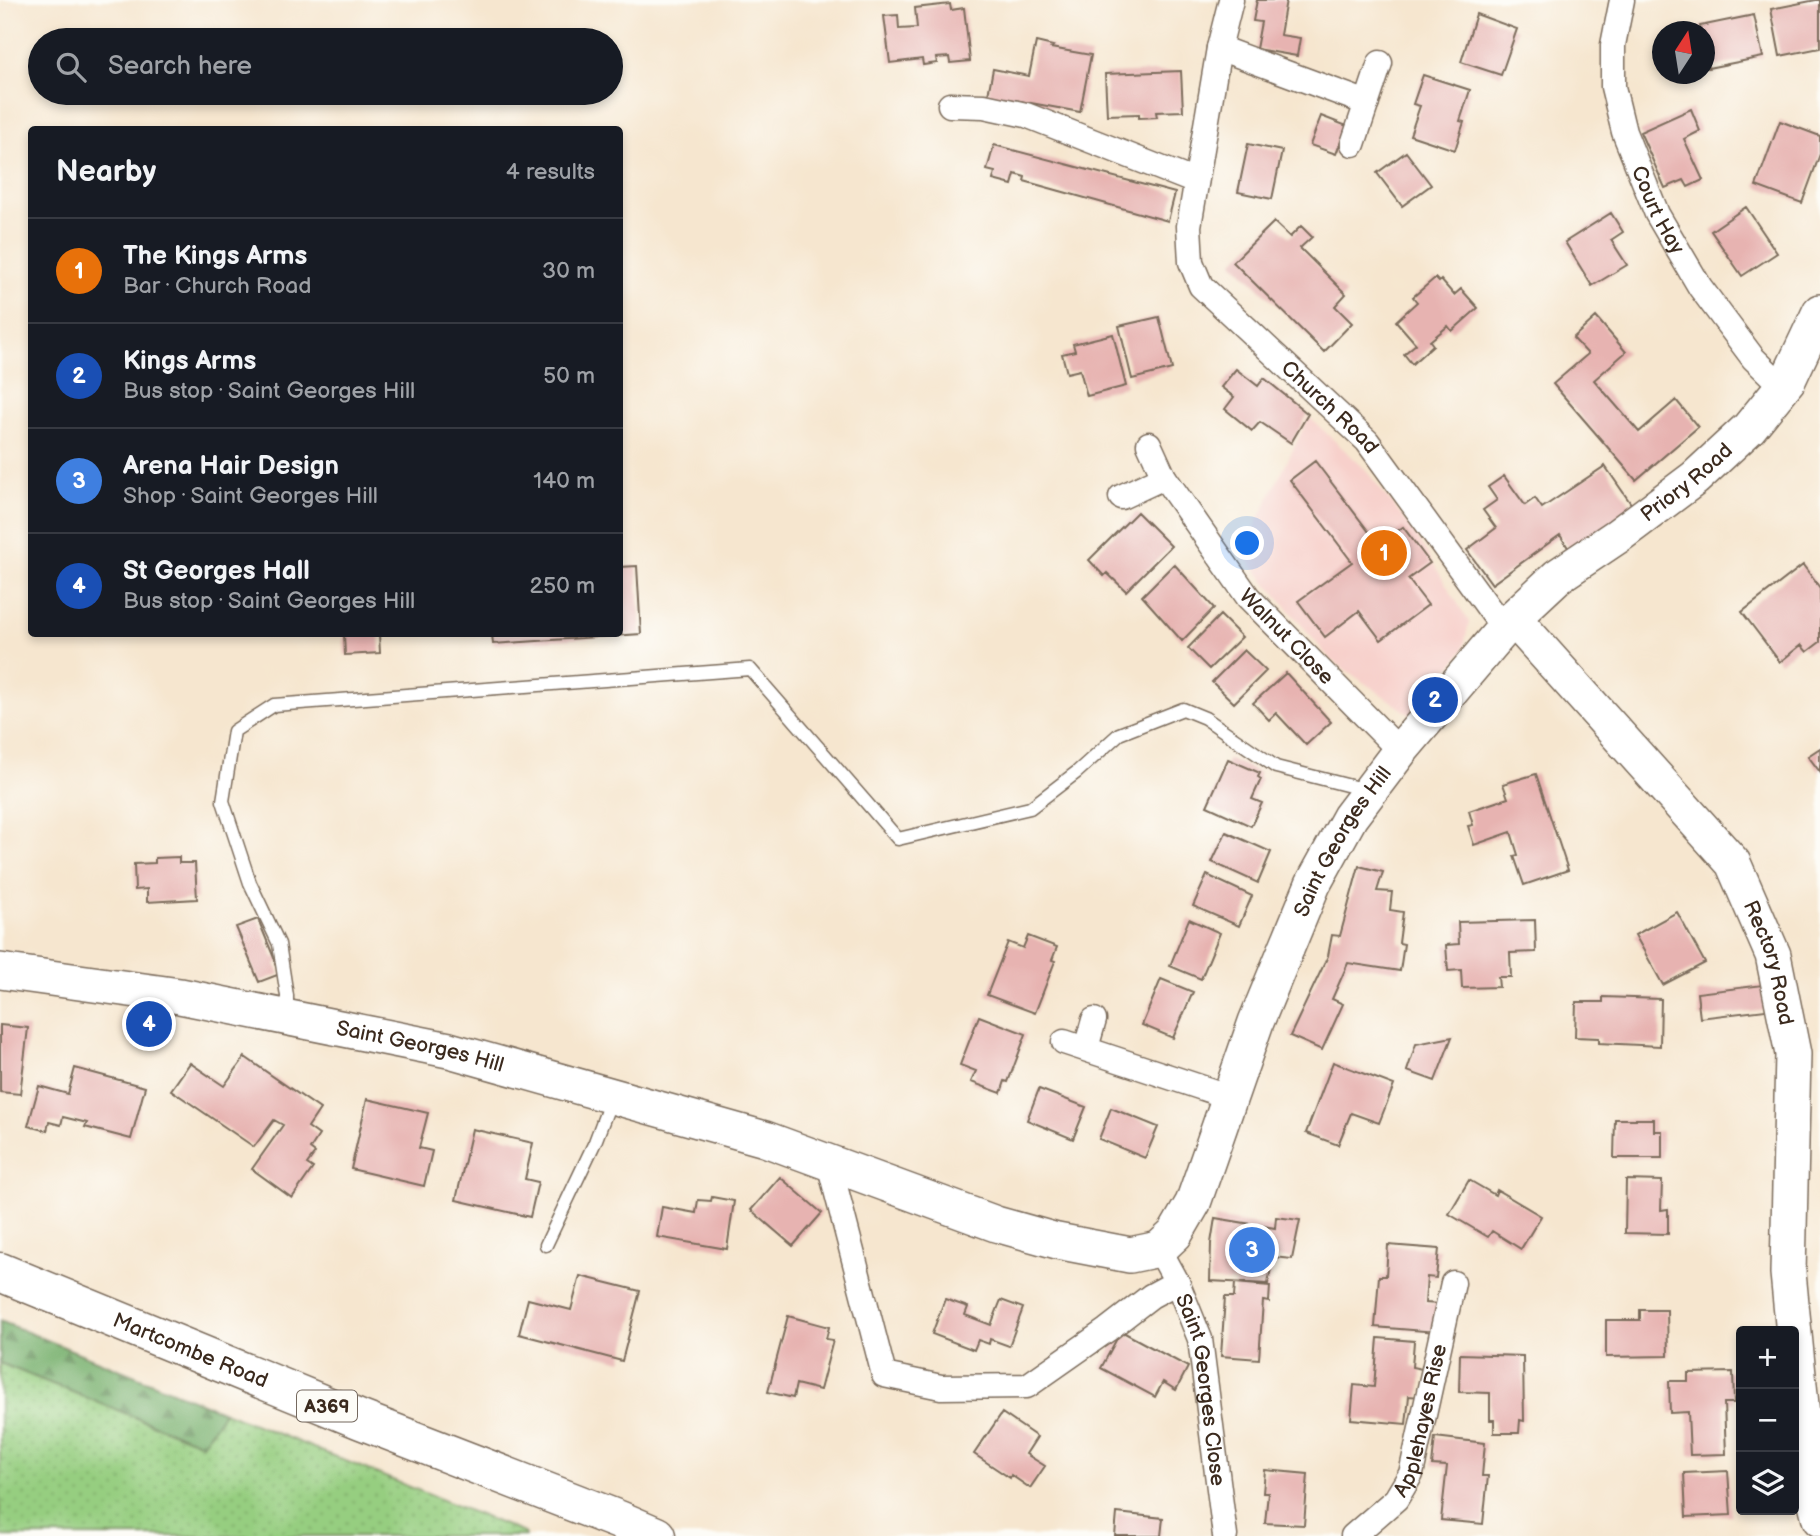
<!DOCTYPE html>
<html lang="en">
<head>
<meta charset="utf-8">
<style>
  body { margin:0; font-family:"Balsamiq Sans",sans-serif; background:#242831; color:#f1f3f6 }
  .controls { position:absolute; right:21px; bottom:21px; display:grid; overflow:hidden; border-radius:7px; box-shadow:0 4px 10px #0003 }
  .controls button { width:63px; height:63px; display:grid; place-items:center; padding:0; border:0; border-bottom:2px solid #363941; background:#171b24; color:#f1f3f6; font:35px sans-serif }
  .compass { position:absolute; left:1652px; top:21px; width:63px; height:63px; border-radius:50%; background:#171b24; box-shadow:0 4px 10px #0003; rotate:12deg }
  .you { position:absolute; left:1248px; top:544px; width:24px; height:24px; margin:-18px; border:5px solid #fff; border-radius:50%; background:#1a73e8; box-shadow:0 0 0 10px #1a73e833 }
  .badge { display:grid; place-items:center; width:46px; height:46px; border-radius:50%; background:#8c9099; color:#fff; font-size:23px; font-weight:700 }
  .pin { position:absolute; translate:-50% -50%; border:4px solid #fff; box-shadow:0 2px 7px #0006 }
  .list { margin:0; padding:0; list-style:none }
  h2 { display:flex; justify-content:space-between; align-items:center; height:91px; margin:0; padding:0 28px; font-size:30px }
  h2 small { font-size:23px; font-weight:400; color:#9ea1a6 }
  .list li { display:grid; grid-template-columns:46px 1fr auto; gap:21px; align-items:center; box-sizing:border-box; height:105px; padding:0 28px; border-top:2px solid #363941 }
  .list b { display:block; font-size:26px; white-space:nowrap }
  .list p { margin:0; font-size:23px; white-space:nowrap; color:#9ea1a6 }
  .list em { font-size:23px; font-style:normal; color:#9ea1a6 }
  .icon { flex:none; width:38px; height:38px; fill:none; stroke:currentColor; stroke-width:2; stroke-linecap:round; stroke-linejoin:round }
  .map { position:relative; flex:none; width:1820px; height:1536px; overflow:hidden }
  .search { position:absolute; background:#171b24; box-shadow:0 4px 10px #0003; left:28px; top:28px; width:595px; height:77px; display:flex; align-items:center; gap:18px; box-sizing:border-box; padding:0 24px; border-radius:38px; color:#9ea1a6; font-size:26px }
  .panel { position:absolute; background:#171b24; box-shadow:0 4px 10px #0003; left:28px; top:126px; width:595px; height:511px; border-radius:7px }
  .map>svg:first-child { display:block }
  .built { fill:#f7d0cb }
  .grass { fill:url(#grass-dots); stroke:#687c4f; stroke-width:2 }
  .forest { fill:url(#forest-firs); stroke:#5a6e46; stroke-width:2 }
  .building { fill:#e7b3b1 }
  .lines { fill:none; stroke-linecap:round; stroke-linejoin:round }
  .lane-casing { stroke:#7c6c5c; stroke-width:15 }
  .street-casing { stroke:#7c6c5c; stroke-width:27 }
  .secondary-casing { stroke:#7c6c5c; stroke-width:38 }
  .primary-casing { stroke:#7c6c5c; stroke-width:41 }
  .lane { stroke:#fff; stroke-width:12 }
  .street { stroke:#fff; stroke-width:24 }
  .secondary { stroke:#fff; stroke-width:35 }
  .primary { stroke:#fff; stroke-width:38 }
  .labels { text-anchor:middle; stroke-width:5; stroke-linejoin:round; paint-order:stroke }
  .shield { fill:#fdfcf7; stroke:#75695f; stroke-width:2 }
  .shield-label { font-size:19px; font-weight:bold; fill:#3b2a1e }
  .street-label { font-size:21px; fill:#3b2a1e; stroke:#fdfcf7 }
</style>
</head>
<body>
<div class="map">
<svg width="1820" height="1536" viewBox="0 0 1820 1536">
  <defs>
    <pattern id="grass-dots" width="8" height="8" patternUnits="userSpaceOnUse" patternTransform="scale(1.75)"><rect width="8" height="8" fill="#96ce80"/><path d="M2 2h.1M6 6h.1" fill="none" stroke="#82b16e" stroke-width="1.8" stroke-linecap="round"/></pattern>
    <pattern id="forest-firs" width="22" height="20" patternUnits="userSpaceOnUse" patternTransform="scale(1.75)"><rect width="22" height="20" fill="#78b16e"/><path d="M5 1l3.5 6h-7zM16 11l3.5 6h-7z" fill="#64905a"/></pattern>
  </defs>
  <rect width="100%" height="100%" fill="#fdfcf7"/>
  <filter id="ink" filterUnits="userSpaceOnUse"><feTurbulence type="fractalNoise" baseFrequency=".0143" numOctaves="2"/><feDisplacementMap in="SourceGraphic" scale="14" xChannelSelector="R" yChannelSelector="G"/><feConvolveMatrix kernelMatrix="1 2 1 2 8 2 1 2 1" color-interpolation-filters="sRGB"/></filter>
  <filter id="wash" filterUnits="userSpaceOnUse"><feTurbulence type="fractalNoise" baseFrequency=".00686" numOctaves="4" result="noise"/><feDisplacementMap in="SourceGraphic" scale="28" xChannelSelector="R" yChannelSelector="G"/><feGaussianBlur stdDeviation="1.57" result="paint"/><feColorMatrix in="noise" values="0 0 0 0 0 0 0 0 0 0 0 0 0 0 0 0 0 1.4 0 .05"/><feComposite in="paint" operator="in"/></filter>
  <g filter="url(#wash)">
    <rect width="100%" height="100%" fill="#f6e6cf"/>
    <path class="built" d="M1309,417L1364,468L1416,535L1469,622L1463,651L1411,715L1330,659L1242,553Z"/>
    <path class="grass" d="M0,1363L202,1444L224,1412L524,1533L525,1536H0Z"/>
    <path class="forest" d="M0,1321L224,1412L202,1444L0,1363Z"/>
    <g id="blocks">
      <path class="building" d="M1257,0H1286L1280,35L1300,38L1297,56L1256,49L1261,22L1253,21Z
        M1816,0H1820V48L1780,56L1771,9Z
        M950,4L951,10L964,8L970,61L950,63L949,57L936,58L937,63L923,65L922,59L890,63L884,16L898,15L899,29L917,28L915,8Z
        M1476,14L1517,29L1501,75L1461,62Z
        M1754,15L1763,57L1708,68L1704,32H1701L1700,26Z
        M1036,42L1053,46L1051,48L1091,55L1080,112L988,95L993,69L1029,76Z
        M1181,71L1183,111L1156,112L1157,117L1139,118V114L1107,115L1105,74Z
        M1423,75L1470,90L1460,121L1464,122L1455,150L1410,135L1420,106L1413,104Z
        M1691,109L1700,131L1684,139L1703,180L1688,187L1684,180L1665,188L1640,132Z
        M1321,116L1347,126L1336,154L1310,145Z
        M1780,121L1820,136V154L1802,203L1756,186Z
        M1248,144L1282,151L1272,199L1238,192Z
        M994,145L1175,193L1168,221L1024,181L1025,177L1015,174L1012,185L993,180L995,172L987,170Z
        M1406,152L1431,185L1402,206L1377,173Z
        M1746,207L1777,253L1742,276L1711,231Z
        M1611,213L1623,232L1611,240L1627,265L1592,286L1565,242Z
        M1274,222L1290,237L1301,226L1312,237L1300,248L1346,294L1335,306L1352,323L1324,352L1233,262Z
        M1435,278L1439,282L1441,280L1454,295L1461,289L1478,308L1452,331L1448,326L1430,341L1433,345L1412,364L1404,354L1416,344L1396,321L1417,302L1413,297Z
        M1159,317L1172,369L1132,379L1119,326Z
        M1596,317L1626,352L1594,380L1639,432L1676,400L1698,427L1636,480L1553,384L1588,354L1573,338Z
        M1113,334L1126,386L1087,396L1080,370L1067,373L1062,354L1075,351L1073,344Z
        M1236,369L1258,386L1264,378L1308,414L1291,443L1260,422L1252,431L1225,409L1234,397L1221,387Z
        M1315,461L1379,545L1403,527L1430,563L1408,579L1428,605L1381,640L1359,611L1325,637L1298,601L1352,562L1290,480Z
        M1605,466L1636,511L1572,554L1560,535L1492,584L1467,550L1496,528L1483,510L1497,500L1488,487L1504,476L1525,505L1535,498L1542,508Z
        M1137,512L1171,546L1126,591L1107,573L1104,576L1089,560Z
        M1174,564L1214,608L1182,641L1142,596Z
        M1803,565L1820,588V642L1807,652L1801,645L1780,662L1742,612Z
        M637,566L641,634L493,644L492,634H620V567Z
        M1220,615L1242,637L1209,669L1188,648Z
        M344,634H379L380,653L345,655Z
        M1244,650L1266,671L1234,703L1212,682Z
        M1286,673L1331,722L1306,745L1276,713L1269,720L1253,703Z
        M1820,748V772L1808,756Z
        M1228,759L1260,773L1258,777L1261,779L1252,799L1262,803L1251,826L1207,806Z
        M1536,774L1568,870L1524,885L1514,856L1518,855L1511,832L1474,845L1468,826L1473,825L1469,811L1508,798L1503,784Z
        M1226,832L1271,852L1258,883L1212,862Z
        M179,857V863H195L197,899L147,902V889L135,890L134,864L155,863V858Z
        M1359,866L1383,872L1377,891L1392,892L1390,910L1403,912L1399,943L1404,944L1400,971L1348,963L1332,999L1343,1004L1322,1050L1290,1036L1328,956L1332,935L1340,936Z
        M1207,875L1252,896L1239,926L1193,906Z
        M1677,912L1705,963L1663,985L1635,935Z
        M258,919L274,958L277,957L280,962L275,964L280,974L259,982L236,927Z
        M1189,919L1220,933L1201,979L1170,966Z
        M1535,920L1536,952L1510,953L1511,977H1498L1499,987L1462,988L1461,970L1448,971L1446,945L1459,944L1458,922Z
        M1028,936L1057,947L1052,960L1055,961L1035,1013L987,995L1008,942L1023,948Z
        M1161,979L1193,992L1173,1038L1142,1025Z
        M1763,985L1766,1010L1700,1018L1697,993Z
        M1603,997L1661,999L1660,1046L1599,1043V1038L1575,1037L1576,1002H1603Z
        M979,1016L1026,1034L1008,1082L1005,1081L1001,1093L971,1082L976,1071L960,1065Z
        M0,1025L28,1028L20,1094L0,1092Z
        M1452,1037L1435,1081L1407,1071L1416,1044Z
        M245,1057L320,1109L308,1127L319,1135L310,1149L315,1153L307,1164L313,1168L292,1198L252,1169L283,1125L274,1120L254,1147L171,1090L190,1063L224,1086Z
        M1333,1062L1394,1085L1379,1123L1351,1113L1338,1145L1306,1133Z
        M75,1068L145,1087L131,1139L85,1127L87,1123L63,1117L61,1125L49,1122L47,1131L28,1126L39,1086L68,1094Z
        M1039,1089L1086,1107L1073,1139L1027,1120Z
        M367,1099L428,1113L419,1148L432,1151L424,1186L351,1169Z
        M1111,1108L1158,1127L1145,1158L1099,1139Z
        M1615,1119H1654V1131H1662V1158H1614Z
        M472,1129L533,1143L525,1179L538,1182L530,1217L456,1200Z
        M780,1177L822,1213L793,1246L751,1210Z
        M1469,1180L1495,1195L1497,1190L1541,1216L1521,1249L1492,1231L1488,1237L1449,1214Z
        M1626,1180L1662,1181L1661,1210L1668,1209V1234L1625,1233Z
        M712,1197L734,1201L727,1249L657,1237L662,1207L696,1213L698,1200L711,1201Z
        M1276,1217L1300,1220L1292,1259L1273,1257L1268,1284L1210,1281L1211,1243L1215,1218L1275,1228Z
        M1388,1245L1439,1249L1436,1278L1427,1277L1425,1303L1439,1304L1437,1332L1375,1327L1379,1276H1386Z
        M580,1276L640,1291L622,1361L519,1334L528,1299L571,1310Z
        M1235,1283L1270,1286L1269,1302L1263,1301L1259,1359L1221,1356L1225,1297H1234Z
        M945,1299L968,1307L965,1315L991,1325L1001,1300L1023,1308L1009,1346L990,1339L989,1344L978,1340L974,1350L932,1334Z
        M1640,1310H1667L1668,1356L1606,1357V1320H1640Z
        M788,1316L829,1327L826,1339L833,1340L820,1390L796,1384L793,1398L768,1392Z
        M1121,1331L1188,1367L1176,1390L1163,1382L1155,1397L1101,1368Z
        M1378,1338L1414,1341L1412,1367L1422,1369L1420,1397L1409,1396L1406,1424L1351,1419L1354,1385L1374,1387Z
        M1460,1354L1523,1356L1524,1421L1520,1420L1519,1433H1494V1420H1490V1393L1459,1392Z
        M1733,1372L1734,1403H1724L1726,1454L1690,1455L1688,1412L1670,1413L1669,1381H1688V1373Z
        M1002,1413L1037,1437L1026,1454L1045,1466L1030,1488L1011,1475L1010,1478L974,1454Z
        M1435,1437L1485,1443L1482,1476H1488L1483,1524L1441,1520L1447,1466L1432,1465Z
        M1265,1470L1308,1474L1304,1525L1265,1523L1268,1493H1263Z
        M1728,1471L1731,1515L1686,1517L1684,1473Z
        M1117,1513L1163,1518L1161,1536H1115Z"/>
    </g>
  </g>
  <g filter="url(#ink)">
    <use href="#blocks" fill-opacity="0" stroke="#7c6c5c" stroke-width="2"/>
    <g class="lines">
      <g class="lane-casing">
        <path id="lane" d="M287,1016V996L279,944L250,883L223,801L234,731L274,705L750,669L898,839L1030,808L1077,772L1119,734L1183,709L1205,718L1276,767L1366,790
          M546,1245L595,1142L611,1100"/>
      </g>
      <g class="street-casing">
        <g id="street">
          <path id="s1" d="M1231,0L1219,48L1189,226L1191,262L1201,286L1367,441L1504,629"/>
          <path id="s2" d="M1622,0L1613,45V87L1624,132L1657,214L1700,287L1753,358L1783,387"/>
          <path d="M1219,48L1367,103"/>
          <path d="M950,105L984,106L1026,115L1196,182"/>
          <path d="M1353,144L1380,63"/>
          <path id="s3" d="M1149,444L1164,477L1248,597L1400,751"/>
          <path d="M1121,497L1164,477"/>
          <path d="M1064,1042L1230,1097"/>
          <path d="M1086,1048L1094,1020"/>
          <path d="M829,1163L884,1375L941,1387L1027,1386L1107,1330L1151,1296L1177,1282"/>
          <path id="s4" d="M1159,1249L1177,1282L1200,1339L1225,1536"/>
          <path id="s5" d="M1353,1536L1396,1499L1411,1474L1453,1283"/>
        </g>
      </g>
      <g class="secondary-casing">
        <g id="secondary">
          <path id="s6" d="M1513,618L1733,863L1773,955L1793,1054L1788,1273L1807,1466L1820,1519"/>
          <path id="s7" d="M0,971L180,996L449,1050L765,1139L996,1224L1057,1241L1130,1255L1159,1249L1175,1234L1193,1203L1256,1022L1313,884L1350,817L1400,751L1513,618L1558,576L1619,535L1695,478L1749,428L1788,380L1820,312"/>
        </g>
      </g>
      <g class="primary-casing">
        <g id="primary">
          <path id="s8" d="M0,1272L361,1420L619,1520L656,1536"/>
        </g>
      </g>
      <use href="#lane" class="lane"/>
      <use href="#street" class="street"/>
      <use href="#secondary" class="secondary"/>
      <use href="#primary" class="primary"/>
    </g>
  </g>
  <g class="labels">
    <rect class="shield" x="297" y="1390.5" width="60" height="31" rx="5"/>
    <g class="shield-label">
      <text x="327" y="1413">A369</text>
    </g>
    <g class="street-label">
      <text dy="7" stroke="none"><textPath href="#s2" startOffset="219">Court Hay</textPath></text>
      <text dy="7" stroke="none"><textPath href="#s1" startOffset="469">Church Road</textPath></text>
      <text dy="7" stroke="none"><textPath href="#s7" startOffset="2151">Priory Road</textPath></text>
      <text dy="7" stroke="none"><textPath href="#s3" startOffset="238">Walnut Close</textPath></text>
      <text dy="7" stroke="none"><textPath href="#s7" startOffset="1648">Saint Georges Hill</textPath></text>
      <text dy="7" stroke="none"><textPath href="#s6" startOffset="436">Rectory Road</textPath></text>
      <text dy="7" stroke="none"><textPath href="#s7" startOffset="427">Saint Georges Hill</textPath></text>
      <text dy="7" stroke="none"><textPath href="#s8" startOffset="206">Martcombe Road</textPath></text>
      <text dy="7" stroke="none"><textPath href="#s4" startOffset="149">Saint Georges Close</textPath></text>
      <text dy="7" stroke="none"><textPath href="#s5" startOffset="140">Applehayes Rise</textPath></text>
    </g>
  </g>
</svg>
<div class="controls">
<button>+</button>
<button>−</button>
<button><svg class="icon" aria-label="layers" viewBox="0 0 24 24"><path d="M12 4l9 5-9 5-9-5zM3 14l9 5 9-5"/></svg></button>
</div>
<svg class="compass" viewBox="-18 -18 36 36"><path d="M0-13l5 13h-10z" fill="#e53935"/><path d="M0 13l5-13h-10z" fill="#9ea1a6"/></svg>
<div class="you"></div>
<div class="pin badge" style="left:1384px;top:553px;background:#e8710a">1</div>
<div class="pin badge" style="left:1435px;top:700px;background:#1a4fb4">2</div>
<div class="pin badge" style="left:1252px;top:1250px;background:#3f7fe0">3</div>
<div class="pin badge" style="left:149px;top:1024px;background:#1a4fb4">4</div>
<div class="search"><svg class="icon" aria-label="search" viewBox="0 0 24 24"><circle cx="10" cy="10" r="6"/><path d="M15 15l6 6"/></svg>Search here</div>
<section class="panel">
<h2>Nearby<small>4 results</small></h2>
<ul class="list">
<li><span class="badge" style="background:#e8710a">1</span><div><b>The Kings Arms</b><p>Bar · Church Road</p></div><em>30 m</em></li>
<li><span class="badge" style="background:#1a4fb4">2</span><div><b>Kings Arms</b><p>Bus stop · Saint Georges Hill</p></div><em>50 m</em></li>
<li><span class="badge" style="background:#3f7fe0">3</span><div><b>Arena Hair Design</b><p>Shop · Saint Georges Hill</p></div><em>140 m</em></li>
<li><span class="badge" style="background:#1a4fb4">4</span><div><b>St Georges Hall</b><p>Bus stop · Saint Georges Hill</p></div><em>250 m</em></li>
</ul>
</section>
</div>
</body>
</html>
